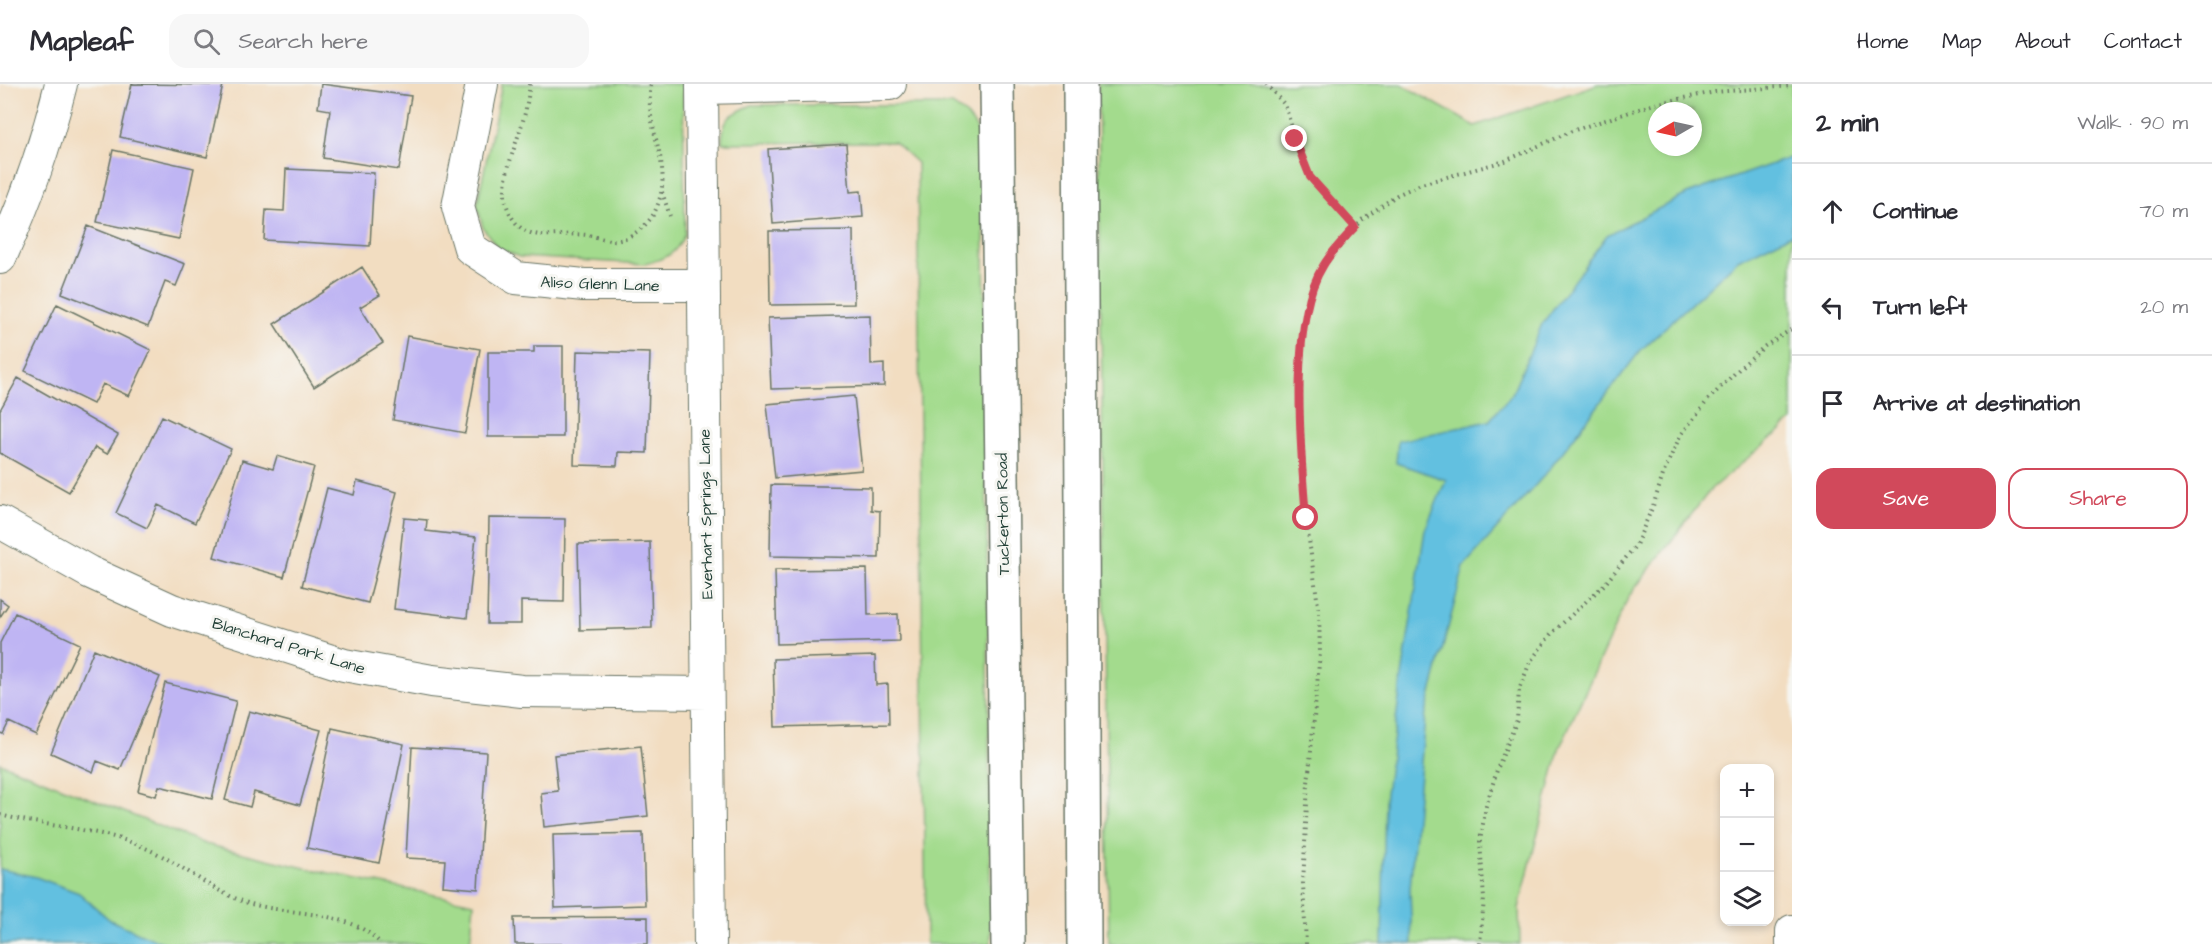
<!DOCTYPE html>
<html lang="en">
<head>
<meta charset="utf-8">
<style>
  body { margin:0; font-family:"Architects Daughter",sans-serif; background:#f7f7f7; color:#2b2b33 }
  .controls { position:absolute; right:18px; bottom:18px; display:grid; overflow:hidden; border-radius:12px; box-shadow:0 3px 9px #0003 }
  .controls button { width:54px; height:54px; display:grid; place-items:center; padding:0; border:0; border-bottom:2px solid #e1e1e2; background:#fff; color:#2b2b33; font:30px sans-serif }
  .compass { position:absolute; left:1648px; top:18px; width:54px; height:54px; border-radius:50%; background:#fff; box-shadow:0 3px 9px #0003; rotate:261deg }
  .stop { position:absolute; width:18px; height:18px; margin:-14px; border:4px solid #d1495b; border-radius:50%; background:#fff }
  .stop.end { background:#d1495b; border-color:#fff; box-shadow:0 2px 6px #0008 }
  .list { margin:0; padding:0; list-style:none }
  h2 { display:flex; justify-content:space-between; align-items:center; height:78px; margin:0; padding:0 24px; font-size:26px }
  h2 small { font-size:20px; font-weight:400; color:#7c7c81 }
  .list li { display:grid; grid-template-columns:39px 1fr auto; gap:18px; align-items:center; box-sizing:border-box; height:96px; padding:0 24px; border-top:2px solid #e1e1e2 }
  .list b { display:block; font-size:22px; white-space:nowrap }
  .list em { font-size:20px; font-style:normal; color:#7c7c81 }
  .actions { display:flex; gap:12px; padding:18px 24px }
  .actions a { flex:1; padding:14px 0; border:2px solid #d1495b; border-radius:18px; text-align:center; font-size:21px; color:#d1495b }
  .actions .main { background:#d1495b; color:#fff }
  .icon { flex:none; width:33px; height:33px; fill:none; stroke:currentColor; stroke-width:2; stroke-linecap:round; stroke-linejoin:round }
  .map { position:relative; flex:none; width:1792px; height:860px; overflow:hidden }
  header { display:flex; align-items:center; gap:36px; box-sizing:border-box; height:84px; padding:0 30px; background:#fff; border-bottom:2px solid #e1e1e2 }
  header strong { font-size:28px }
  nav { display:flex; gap:33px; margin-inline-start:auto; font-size:21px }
  .search { width:420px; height:54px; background:#f7f7f7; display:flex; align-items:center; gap:15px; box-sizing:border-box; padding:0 21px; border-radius:18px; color:#7c7c81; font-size:22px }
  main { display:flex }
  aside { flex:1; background:#fff }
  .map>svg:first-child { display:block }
  .green { fill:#a3db8d; stroke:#618c60; stroke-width:1.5; fill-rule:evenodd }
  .water { fill:#62c0e0; stroke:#407e8a; stroke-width:1.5 }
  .building { fill:#bfb5f3 }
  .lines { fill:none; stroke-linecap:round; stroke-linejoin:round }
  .street-casing { stroke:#697565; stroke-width:34 }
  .secondary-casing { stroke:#697565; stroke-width:36 }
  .path { stroke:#697565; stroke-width:4; stroke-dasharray:1.5 4.5; stroke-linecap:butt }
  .street { stroke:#fff; stroke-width:32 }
  .secondary { stroke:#fff; stroke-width:33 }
  .route { stroke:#d1495b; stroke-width:8 }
  .labels { text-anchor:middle; stroke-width:6; stroke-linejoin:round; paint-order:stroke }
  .street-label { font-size:16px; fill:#1f3d34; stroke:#f6f6f2 }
</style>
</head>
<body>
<header>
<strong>Mapleaf</strong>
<div class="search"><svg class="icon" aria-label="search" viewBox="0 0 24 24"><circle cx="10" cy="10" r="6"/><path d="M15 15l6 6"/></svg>Search here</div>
<nav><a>Home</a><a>Map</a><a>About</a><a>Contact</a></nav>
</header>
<main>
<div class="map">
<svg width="1792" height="860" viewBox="0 0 1792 860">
  <rect width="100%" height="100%" fill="#f6f6f2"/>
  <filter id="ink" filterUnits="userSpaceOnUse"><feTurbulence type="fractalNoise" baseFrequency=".0167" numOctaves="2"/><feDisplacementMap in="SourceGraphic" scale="12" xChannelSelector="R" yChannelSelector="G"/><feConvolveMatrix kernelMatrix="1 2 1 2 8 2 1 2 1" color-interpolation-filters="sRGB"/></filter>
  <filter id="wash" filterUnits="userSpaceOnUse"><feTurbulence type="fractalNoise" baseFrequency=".008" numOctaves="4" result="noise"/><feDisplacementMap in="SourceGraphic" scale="24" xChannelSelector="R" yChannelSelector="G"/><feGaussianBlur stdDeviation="1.35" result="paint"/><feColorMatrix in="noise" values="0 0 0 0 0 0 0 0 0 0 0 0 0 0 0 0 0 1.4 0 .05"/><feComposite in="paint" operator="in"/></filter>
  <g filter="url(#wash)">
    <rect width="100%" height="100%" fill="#f2ddc1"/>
    <path class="green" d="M502,0H683L685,149C676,171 667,174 645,180L519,173L497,163L483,144L477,121Z
      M1098,0H1401L1475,42L1598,0H1792V337L1711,405L1629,512L1559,665L1519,824L1520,860H1109ZM1657,27H1693V63H1657Z
      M752,21H952L967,31L983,54L991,860H926L917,79L894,58L722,59C722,35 730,30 752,21Z
      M0,679L205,760L305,784L474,819L470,860H0Z"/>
    <path class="water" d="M1792,73V150L1738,176L1640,267L1548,387L1464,482L1425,633L1410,805L1412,860H1382L1385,717L1402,592L1425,446L1446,396L1396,379L1398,357L1489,337L1512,310L1542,240L1607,151L1687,110Z
      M0,785L36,793L79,809L110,836L155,856L170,860H0Z"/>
    <g id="blocks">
      <path class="building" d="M132,0L223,1L207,73L120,53Z
        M321,0L411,12L399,86L323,74L330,26L318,24Z
        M846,60L850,108L861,107L863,133L773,140L768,65Z
        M113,66L194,84L179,155L97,138Z
        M286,85L374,89L370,162L264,156L266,126L284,127Z
        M88,142L185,180L176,202L165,198L148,243L62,209Z
        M853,146L854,220L770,221L769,147Z
        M362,183L380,211L360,223L383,259L314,303L274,240Z
        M57,220L151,266L129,312L103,300L93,320L25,287Z
        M870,231L871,281L884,280V302L771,305L768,234Z
        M407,252L480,265L465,349L393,336Z
        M534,262H563V353H488V268H534Z
        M577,267L650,269L647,369L618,368L617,382L574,381Z
        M18,294L118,351L107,370L95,363L69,408L0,369V326Z
        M854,312L862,386L775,394L767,320Z
        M162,332L231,365L195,439L158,421L147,444L116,429Z
        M277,372L314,383L284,493L214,473L242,376L273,385Z
        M357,397L397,408L368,519L302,502L327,404L354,411Z
        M771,401L871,403V426L880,427L879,474L770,472Z
        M404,434L427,436L426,447L476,453L467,534L394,525Z
        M489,434L565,435L564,518L521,517V540H487Z
        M650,458L652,544L580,546L578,460Z
        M867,485L868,531L898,530L899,557L777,560L775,486Z
        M0,515L8,521L0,533Z
        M15,529L80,560L36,651L9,638L3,650L0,649V559Z
        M94,565L160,593L120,686L97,677L93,688L51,669Z
        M875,572L876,601L888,600L889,640L775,643L773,575Z
        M165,599L236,617L212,715L159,702L156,712L138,707Z
        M249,627L321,646L300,721L254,708L250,723L225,716Z
        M332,644L404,660L379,779L307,764Z
        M641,662L648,732L544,743L541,709L558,707L554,671Z
        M412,663L486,668L478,805L443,802L445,776L406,774Z
        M643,749L645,821L555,824L553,751Z
        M648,833V860H515L514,834Z"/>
    </g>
  </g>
  <g filter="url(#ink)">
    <use href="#blocks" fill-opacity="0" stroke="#697565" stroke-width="1.5"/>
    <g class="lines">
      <g class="street-casing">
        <path id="street" d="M482,0L458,123L470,164L516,194L584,201H702
          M702,0L710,860
          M702,4L890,0
          M0,174C26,118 46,60 61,0
          M0,438L89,488L172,526L344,581L432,597L522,607L707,609
          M1792,860V847"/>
      </g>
      <g class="secondary-casing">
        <path id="secondary" d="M997,0L1008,860
          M1080,0L1084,860"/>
      </g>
      <path class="path" d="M530,0C528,14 526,27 522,40C515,64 498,101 508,125C523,164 557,147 587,151C599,153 612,159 623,155C637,150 651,138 656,125C676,79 643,47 651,0
        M1266,0L1285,21L1301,74L1310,93L1355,143
        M662,108L670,132
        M0,731C47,743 99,744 143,763C180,778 210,807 248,819C290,832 351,825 381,860
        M1306,860L1303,800L1308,699L1320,569L1319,529L1306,434L1300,320L1302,249L1309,212L1322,183L1363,135L1397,111L1421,100L1505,77L1572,47L1654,20L1715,8L1792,2
        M1480,860L1484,815L1480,757L1486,722L1498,683L1517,636L1519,606L1530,578L1551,550L1605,500L1636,461L1653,422L1664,388L1680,352L1708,316L1743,281L1765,262L1792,245"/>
      <use href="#street" class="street"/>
      <use href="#secondary" class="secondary"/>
    </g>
  </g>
  <g class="lines" filter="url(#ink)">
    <path class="route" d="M1295,55L1310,93L1355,143C1344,155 1331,168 1323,182C1288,237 1301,370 1306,434"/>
  </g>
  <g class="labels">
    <g class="street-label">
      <text transform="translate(600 199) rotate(2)" y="6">Aliso Glenn Lane</text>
      <text transform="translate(705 430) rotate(-91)" y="6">Everhart Springs Lane</text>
      <text transform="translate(1002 430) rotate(-91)" y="6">Tuckerton Road</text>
      <text transform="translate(289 561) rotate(17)" y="6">Blanchard Park Lane</text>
    </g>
  </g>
</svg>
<div class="controls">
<button>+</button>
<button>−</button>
<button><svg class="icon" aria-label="layers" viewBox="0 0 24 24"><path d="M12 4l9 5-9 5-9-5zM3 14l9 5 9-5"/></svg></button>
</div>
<svg class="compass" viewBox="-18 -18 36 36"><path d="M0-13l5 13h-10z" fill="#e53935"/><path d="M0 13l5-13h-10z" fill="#7c7c81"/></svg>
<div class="stop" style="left:1306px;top:434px"></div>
<div class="stop end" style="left:1295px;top:55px"></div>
</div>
<aside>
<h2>2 min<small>Walk · 90 m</small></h2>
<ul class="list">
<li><svg class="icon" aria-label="ahead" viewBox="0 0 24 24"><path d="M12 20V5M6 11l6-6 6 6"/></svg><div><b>Continue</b></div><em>70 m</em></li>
<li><svg class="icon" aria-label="left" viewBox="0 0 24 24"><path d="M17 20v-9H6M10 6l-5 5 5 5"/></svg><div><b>Turn left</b></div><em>20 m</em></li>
<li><svg class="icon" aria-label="arrive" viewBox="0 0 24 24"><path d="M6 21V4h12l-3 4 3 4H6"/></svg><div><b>Arrive at destination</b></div></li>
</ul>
<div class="actions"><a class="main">Save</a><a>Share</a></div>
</aside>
</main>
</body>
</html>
